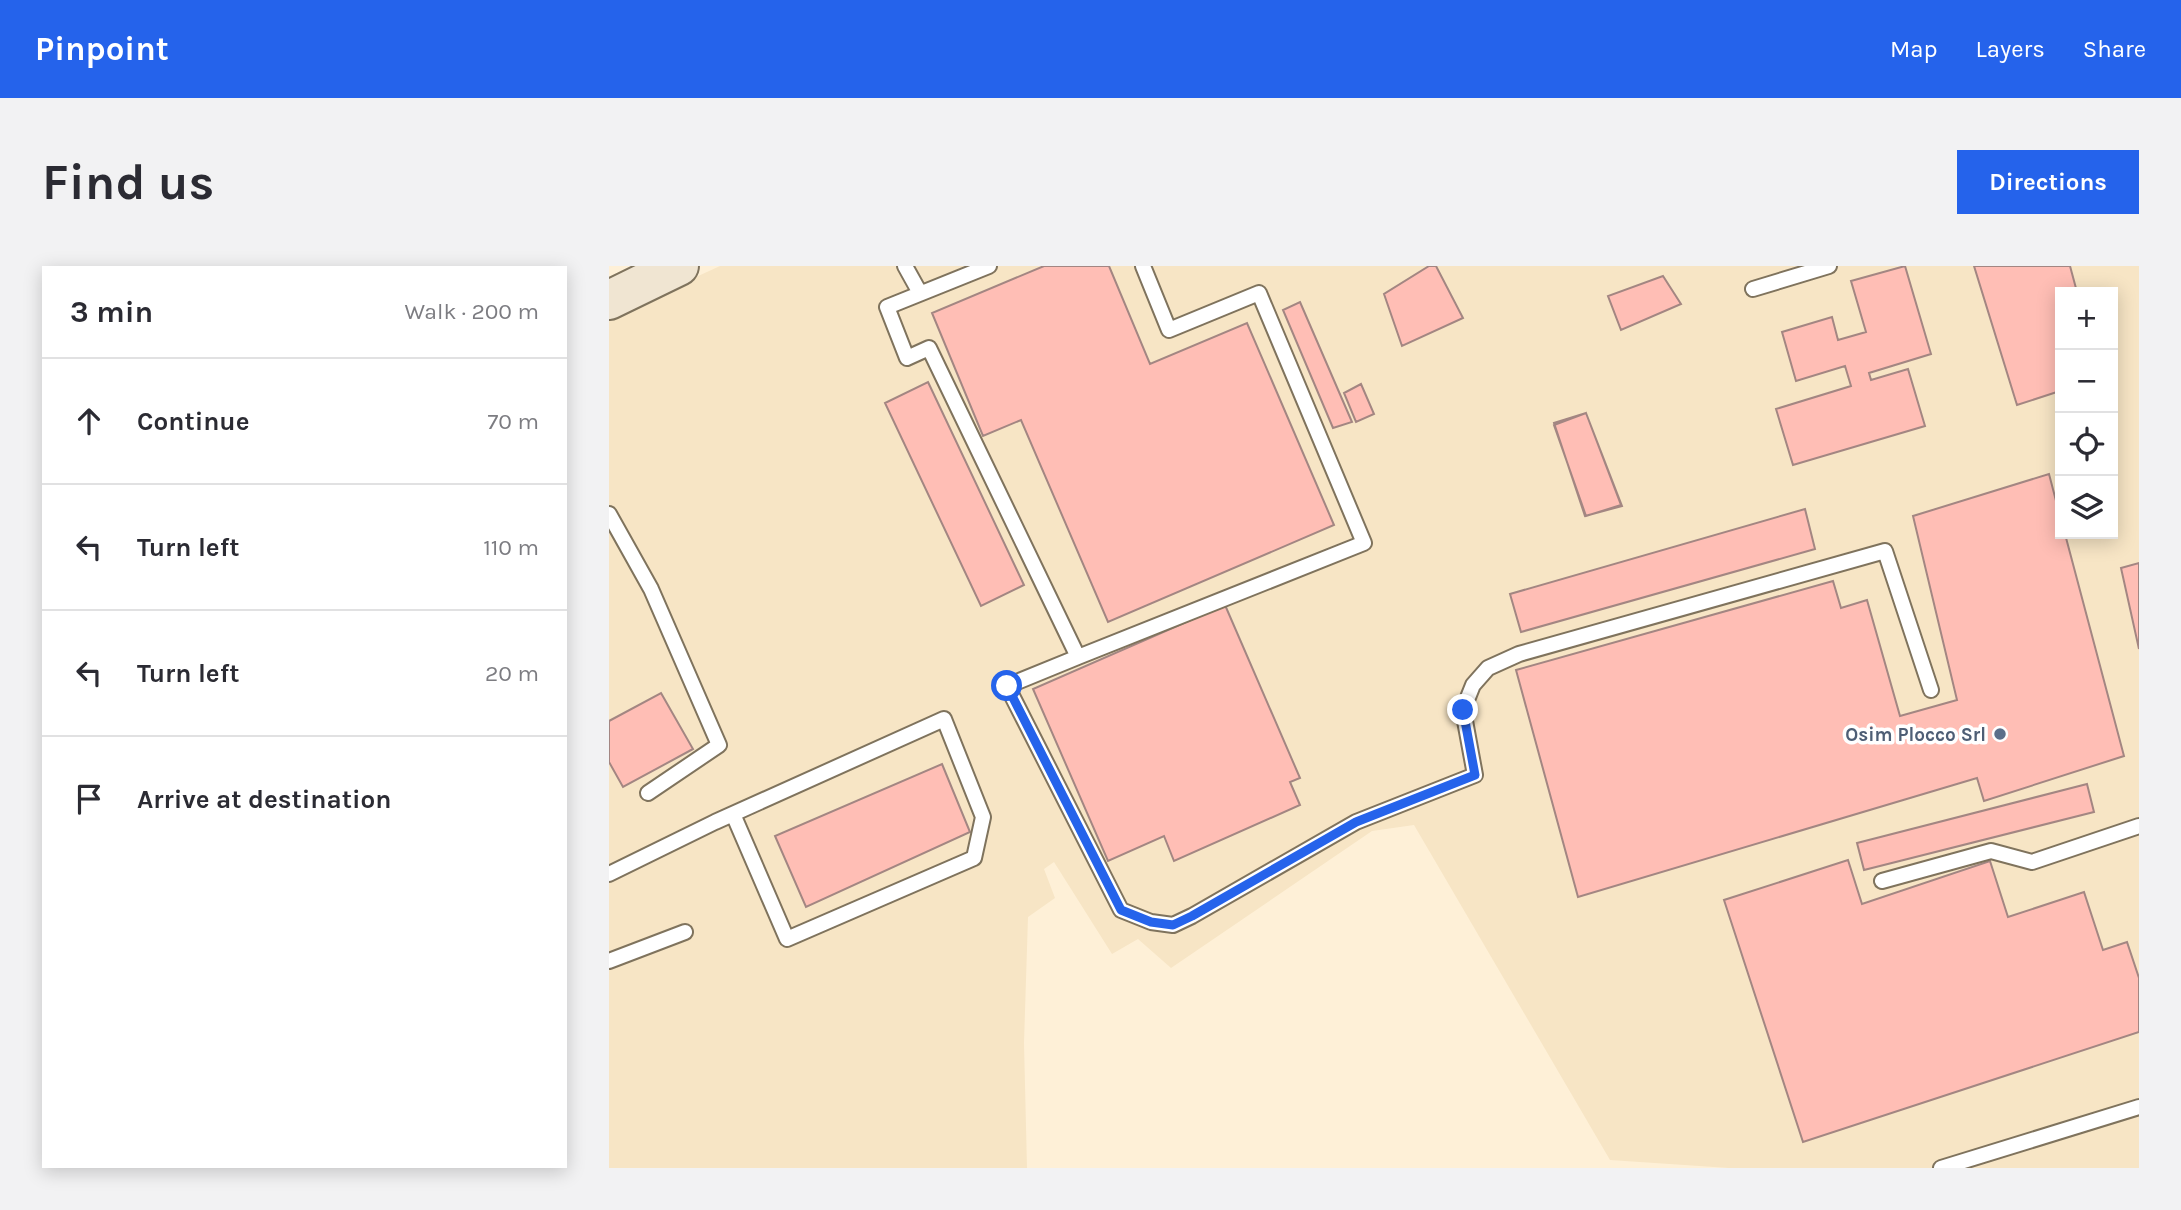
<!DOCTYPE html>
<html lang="en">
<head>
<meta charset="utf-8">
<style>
  body { margin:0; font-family:Karla,sans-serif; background:#f2f2f3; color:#2b2b33 }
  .controls { position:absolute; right:21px; top:21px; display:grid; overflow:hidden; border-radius:0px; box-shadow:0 4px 18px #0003 }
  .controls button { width:63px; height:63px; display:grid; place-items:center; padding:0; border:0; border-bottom:2px solid #e1e1e2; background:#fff; color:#2b2b33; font:35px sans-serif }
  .stop { position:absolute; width:21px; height:21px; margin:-16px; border:5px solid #2563eb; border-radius:50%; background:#fff }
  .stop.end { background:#2563eb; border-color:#fff; box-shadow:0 2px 7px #0008 }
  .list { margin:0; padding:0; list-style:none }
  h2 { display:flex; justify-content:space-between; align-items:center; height:91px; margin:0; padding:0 28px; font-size:30px }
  h2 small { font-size:23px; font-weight:400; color:#7c7c81 }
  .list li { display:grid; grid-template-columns:46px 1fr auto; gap:21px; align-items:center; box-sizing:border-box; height:126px; padding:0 28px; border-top:2px solid #e1e1e2 }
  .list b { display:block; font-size:26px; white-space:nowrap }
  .list em { font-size:23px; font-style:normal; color:#7c7c81 }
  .icon { flex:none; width:38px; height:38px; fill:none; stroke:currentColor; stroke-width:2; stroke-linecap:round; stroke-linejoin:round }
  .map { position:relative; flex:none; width:1530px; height:902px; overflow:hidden; border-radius:0px }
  header { display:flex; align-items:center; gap:42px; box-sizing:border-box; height:98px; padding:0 35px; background:#2563eb; color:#fff }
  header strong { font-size:33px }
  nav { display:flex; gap:38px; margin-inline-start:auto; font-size:24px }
  .intro { display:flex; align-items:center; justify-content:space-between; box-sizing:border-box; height:168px; padding:0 42px }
  h1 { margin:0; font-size:49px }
  .button { padding:18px 32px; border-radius:0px; background:#2563eb; color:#fff; font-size:24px; font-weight:700 }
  main { display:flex; gap:42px; padding:0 42px }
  aside { flex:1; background:#fff; border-radius:0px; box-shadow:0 4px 18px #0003 }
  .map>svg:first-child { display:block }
  .built { fill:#f7e5c5; fill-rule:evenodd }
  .building { fill:#ffbeb5; stroke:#a38682; stroke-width:2 }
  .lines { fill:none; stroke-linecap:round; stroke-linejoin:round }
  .lane-casing { stroke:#7f735d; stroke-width:18 }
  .secondary-casing { stroke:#7f735d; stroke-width:42 }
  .lane { stroke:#fff; stroke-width:14 }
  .secondary { stroke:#f0e5d2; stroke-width:38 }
  .route { stroke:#2563eb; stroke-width:9 }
  .service-dot { fill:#5c6f8a; stroke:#fff; stroke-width:2.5 }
  .labels { text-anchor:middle; stroke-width:7; stroke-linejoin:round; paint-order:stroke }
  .service-label { font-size:19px; font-weight:bold; fill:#4e5e75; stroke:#fff; text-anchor:end }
</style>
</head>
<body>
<header>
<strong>Pinpoint</strong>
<nav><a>Map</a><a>Layers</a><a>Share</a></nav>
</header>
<div class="intro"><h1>Find us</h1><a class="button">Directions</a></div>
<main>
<aside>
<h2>3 min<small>Walk · 200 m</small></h2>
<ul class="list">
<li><svg class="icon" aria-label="ahead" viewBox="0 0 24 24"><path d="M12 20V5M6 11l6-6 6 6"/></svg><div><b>Continue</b></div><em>70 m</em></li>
<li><svg class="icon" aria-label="left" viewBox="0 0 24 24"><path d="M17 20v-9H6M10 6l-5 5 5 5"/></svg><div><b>Turn left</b></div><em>110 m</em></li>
<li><svg class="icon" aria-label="left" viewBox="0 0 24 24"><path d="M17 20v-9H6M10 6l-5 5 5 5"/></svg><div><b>Turn left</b></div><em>20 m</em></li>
<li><svg class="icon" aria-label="arrive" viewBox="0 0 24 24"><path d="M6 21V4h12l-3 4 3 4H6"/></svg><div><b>Arrive at destination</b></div></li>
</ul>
</aside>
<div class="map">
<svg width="1530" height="902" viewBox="0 0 1530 902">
  <rect width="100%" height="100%" fill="#fef0d7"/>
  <path class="built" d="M111,0H1530V902H1120L1001,894L805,559L763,565L562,702L529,673L503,688L445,596L435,603L446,632L419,651L415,777L418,902H0V51ZM1451,26H1504V268H1451Z"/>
  <path class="building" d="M435,0H500L541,98L638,57L725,259L499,356L412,154L374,170L323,47Z
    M820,0H827L854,52L793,80L775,28Z
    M1296,0L1322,88L1260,107L1262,114L1299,103L1316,160L1184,199L1167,143L1242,120L1236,100L1187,115L1173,66L1223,51L1229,74L1257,66L1242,15Z
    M1365,0H1461L1468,26H1451V125L1408,139Z
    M1054,10L1072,38L1012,64L999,30Z
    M691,36L743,156L724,162L674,44Z
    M319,116L415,319L372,340L276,137Z
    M752,118L765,148L747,156L735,127Z
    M977,147L1012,239L977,250L945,159Z
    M977,147L1013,240L976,250L945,157Z
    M1440,208L1451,250V268H1456L1515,490L1375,535L1368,512L969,631L907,404L1224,315L1232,342L1258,334L1291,450L1348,434L1304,250Z
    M1196,243L1206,283L912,366L901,328Z
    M1530,297V383L1512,302Z
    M616,339L691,512L681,516L691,539L565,595L555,570L499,595L424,423Z
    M52,427L84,483L14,521L0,496V455Z
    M333,498L361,566L197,641L166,570Z
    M1478,518L1485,546L1255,604L1248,577Z
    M1239,594L1253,638L1381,595L1399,651L1475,626L1494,684L1518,676L1530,712V766L1194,876L1115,634Z"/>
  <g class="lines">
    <g class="lane-casing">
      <path id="lane" d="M296,0L311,27
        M380,0L278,41L298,92L320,82L469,391L755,277L650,27L560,64L534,0
        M1144,23L1220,0
        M0,248L42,323L110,479L39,527
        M469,391L398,420L512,644L542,656L564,659L583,650L747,556L866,509L854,444L864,419L879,402L910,388L1276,285L1322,424
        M0,608L106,556L335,453L374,551L365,592L178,673L124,548
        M1273,615L1382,585L1423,596L1530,560
        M0,695L76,666
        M1332,902L1530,841"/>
    </g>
    <g class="secondary-casing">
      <path id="secondary" d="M0,34L70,0"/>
    </g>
    <use href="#lane" class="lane"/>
    <use href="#secondary" class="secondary"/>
  </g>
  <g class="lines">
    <path class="route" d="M398,420L512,644L542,656L564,659L583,650L747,556L866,509L854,444"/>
  </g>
  <circle class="service-dot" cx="1391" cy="468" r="7"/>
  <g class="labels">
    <g class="service-label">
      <text x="1377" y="475">Osim Plocco Srl</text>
    </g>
  </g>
</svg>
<div class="controls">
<button>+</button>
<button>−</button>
<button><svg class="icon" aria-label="locate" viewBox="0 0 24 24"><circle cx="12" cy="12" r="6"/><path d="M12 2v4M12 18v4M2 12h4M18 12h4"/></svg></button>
<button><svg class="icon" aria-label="layers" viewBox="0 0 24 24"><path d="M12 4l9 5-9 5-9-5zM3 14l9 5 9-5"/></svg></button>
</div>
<div class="stop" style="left:398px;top:420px"></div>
<div class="stop end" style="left:854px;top:444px"></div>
</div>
</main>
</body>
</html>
